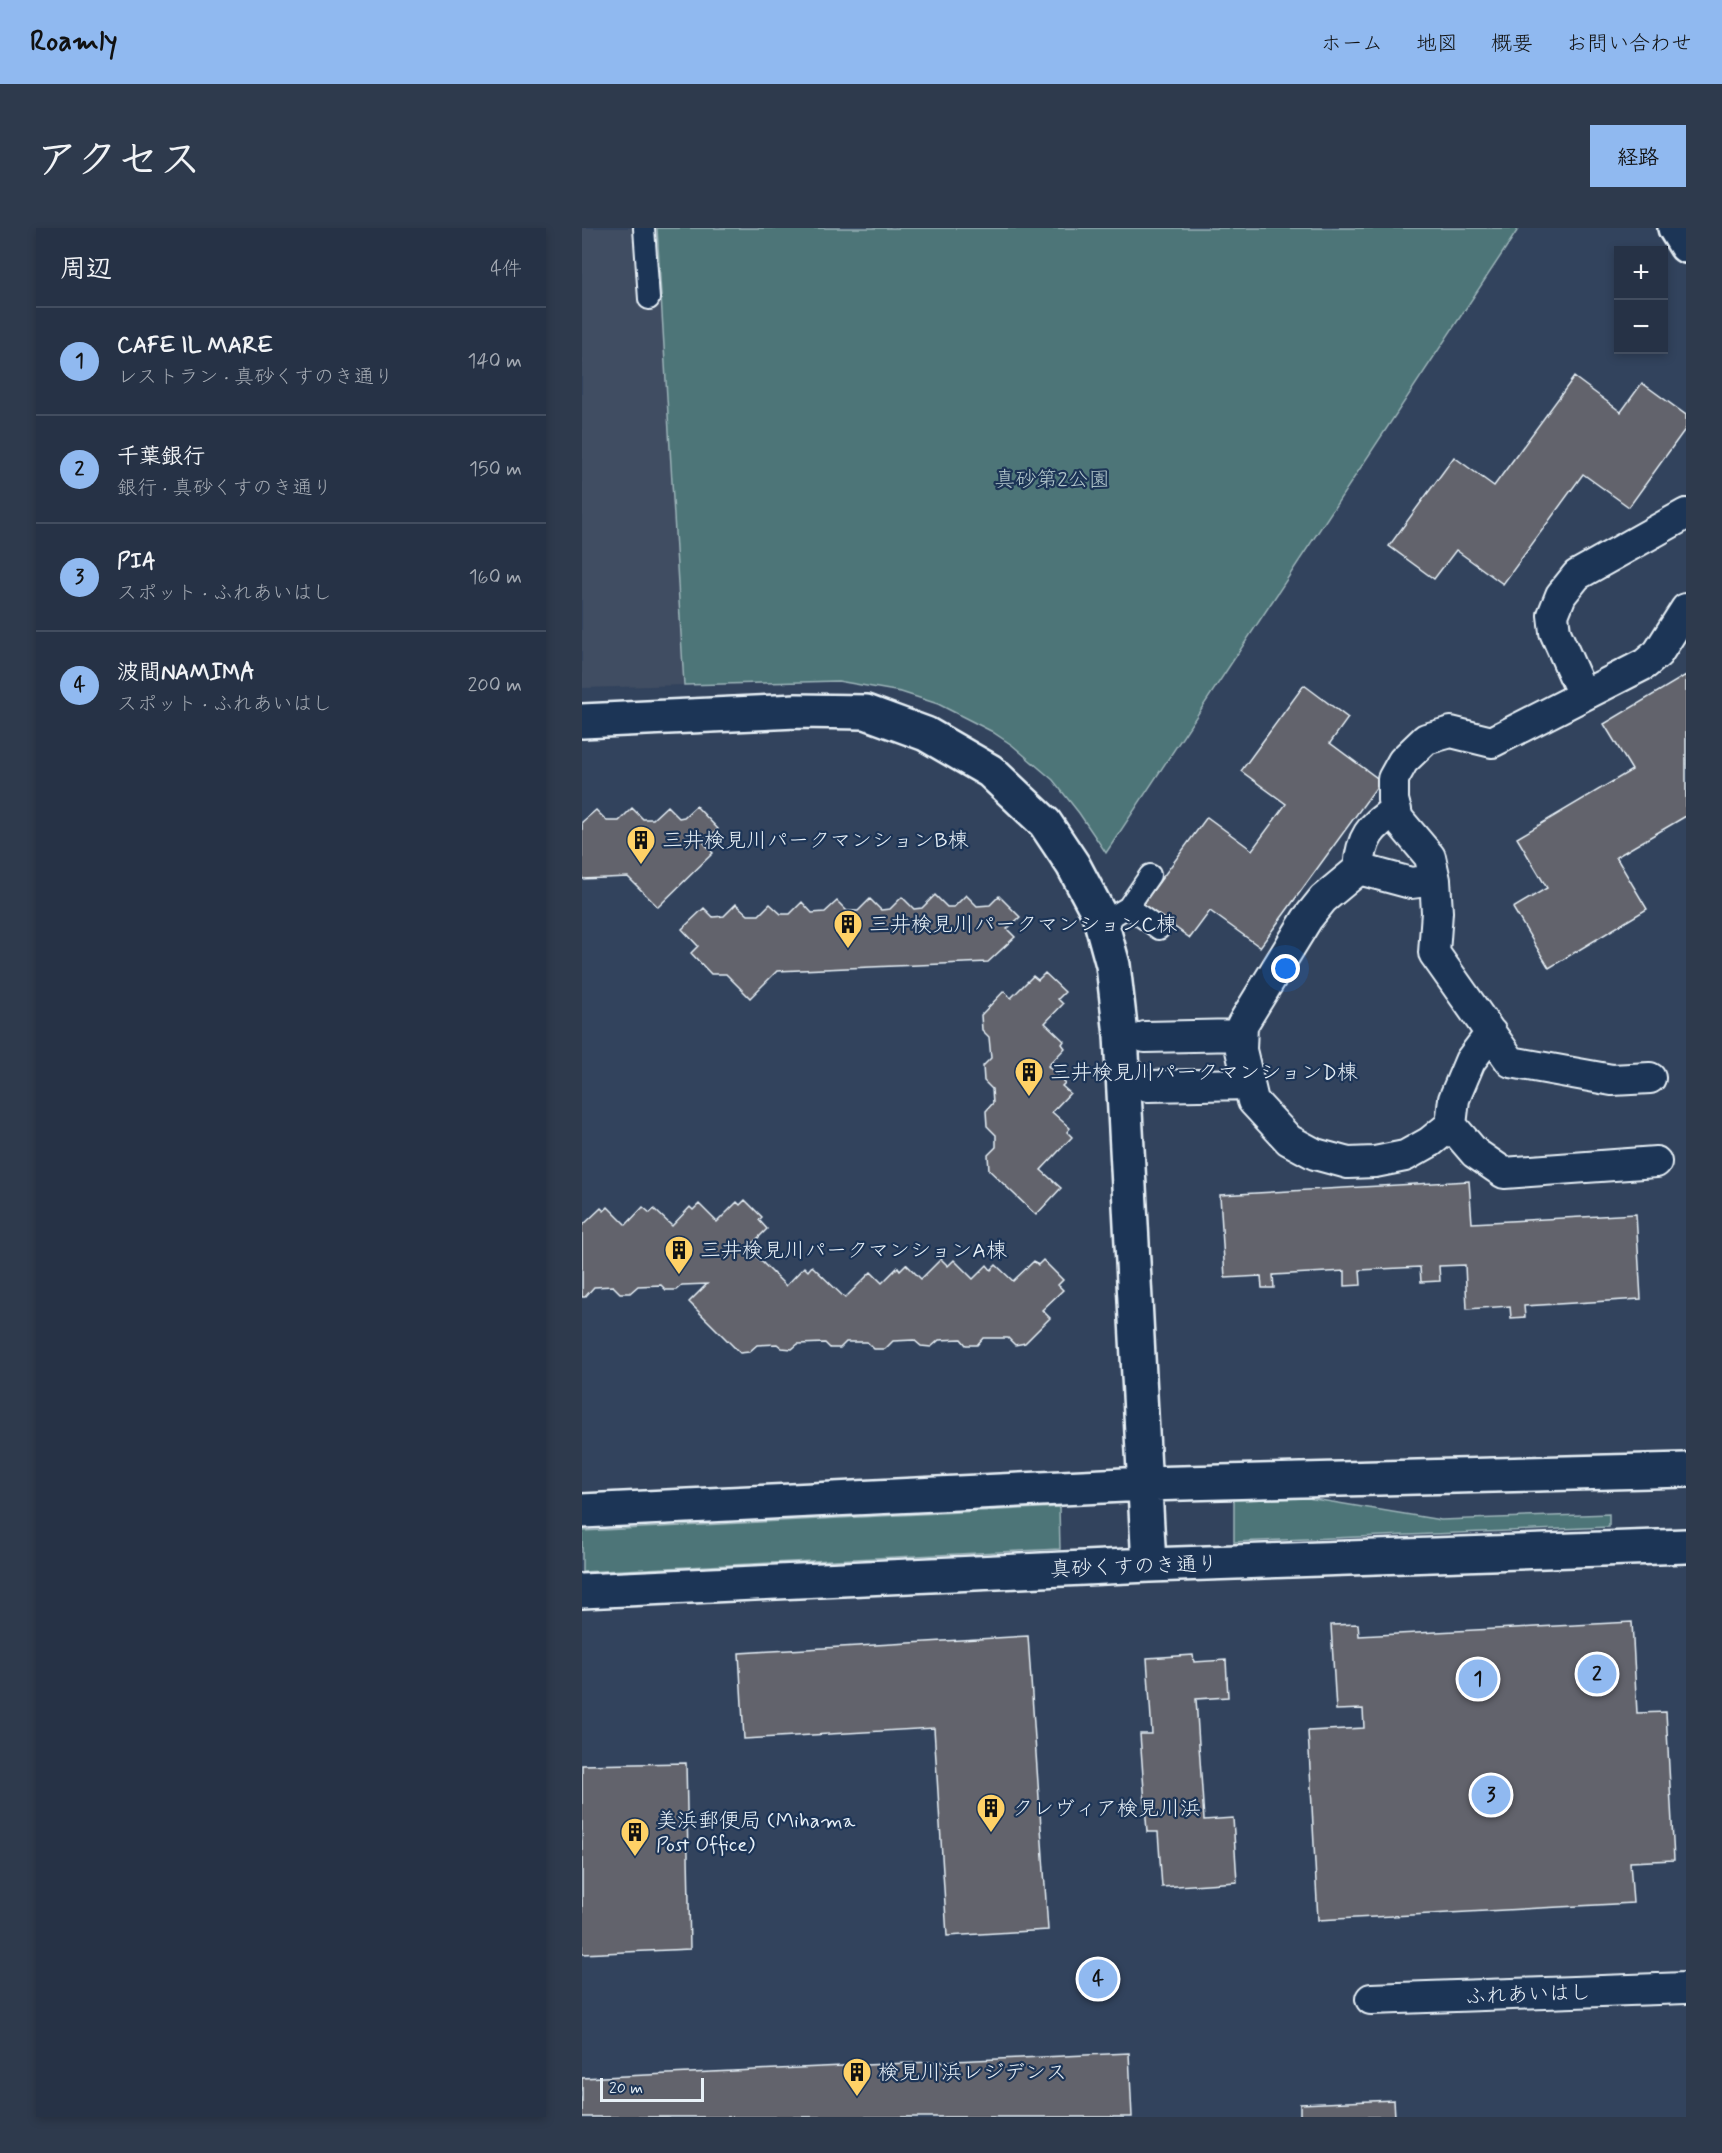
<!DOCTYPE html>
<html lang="ja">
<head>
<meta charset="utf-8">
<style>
  body { margin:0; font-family:Mynerve,"Klee One",sans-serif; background:#2e3a4d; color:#f1f3f6 }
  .controls { position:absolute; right:18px; top:18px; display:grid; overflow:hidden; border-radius:0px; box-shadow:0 3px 9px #0003 }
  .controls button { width:54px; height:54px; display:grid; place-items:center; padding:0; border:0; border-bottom:2px solid #424d5f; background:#263246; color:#f1f3f6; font:30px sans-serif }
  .scale { position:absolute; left:18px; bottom:15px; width:104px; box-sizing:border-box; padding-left:6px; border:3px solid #e8f1f8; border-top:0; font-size:16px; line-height:21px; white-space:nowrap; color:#e8f1f8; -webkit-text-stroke:4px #1d3557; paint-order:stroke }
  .you { position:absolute; left:704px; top:741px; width:21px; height:21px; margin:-15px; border:4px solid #fff; border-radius:50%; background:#1a73e8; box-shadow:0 0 0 9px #1a73e833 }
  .badge { display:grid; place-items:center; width:39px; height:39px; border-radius:50%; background:#90b9f0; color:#111; font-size:20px; font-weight:700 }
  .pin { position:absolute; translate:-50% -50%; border:3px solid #fff; box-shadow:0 2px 6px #0006 }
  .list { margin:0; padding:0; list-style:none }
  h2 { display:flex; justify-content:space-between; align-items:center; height:78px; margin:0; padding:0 24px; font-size:26px }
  h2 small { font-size:20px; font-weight:400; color:#a4aab3 }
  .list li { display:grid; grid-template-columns:39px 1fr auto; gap:18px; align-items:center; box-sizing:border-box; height:108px; padding:0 24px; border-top:2px solid #424d5f }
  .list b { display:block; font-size:22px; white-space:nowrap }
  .list p { margin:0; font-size:20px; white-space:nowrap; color:#a4aab3 }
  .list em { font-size:20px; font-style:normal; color:#a4aab3 }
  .map { position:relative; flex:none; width:1104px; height:1889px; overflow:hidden; border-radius:0px }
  header { display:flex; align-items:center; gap:36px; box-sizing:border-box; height:84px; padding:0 30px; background:#90b9f0; color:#111 }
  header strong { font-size:28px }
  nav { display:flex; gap:33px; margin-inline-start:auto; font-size:21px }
  .intro { display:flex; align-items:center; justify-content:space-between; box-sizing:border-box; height:144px; padding:0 36px }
  h1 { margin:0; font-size:42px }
  .button { padding:15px 27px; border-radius:0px; background:#90b9f0; color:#111; font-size:21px; font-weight:700 }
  main { display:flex; gap:36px; padding:0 36px }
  aside { flex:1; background:#263246; border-radius:0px; box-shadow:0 3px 9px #0003 }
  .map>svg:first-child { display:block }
  .built { fill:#404d62 }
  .green { fill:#4e7578; stroke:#9bb3b8; stroke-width:1.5 }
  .building { fill:#62646c; stroke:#e8f1f8; stroke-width:1.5 }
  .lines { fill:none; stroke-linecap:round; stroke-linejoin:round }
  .service-casing { stroke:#e8f1f8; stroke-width:24 }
  .pedestrian-casing { stroke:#e8f1f8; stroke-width:34 }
  .tertiary-casing { stroke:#e8f1f8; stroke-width:38 }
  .service { stroke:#1d3557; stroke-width:20 }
  .pedestrian { stroke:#1d3557; stroke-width:30 }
  .tertiary { stroke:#1d3557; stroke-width:33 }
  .labels { text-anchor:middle; stroke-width:4.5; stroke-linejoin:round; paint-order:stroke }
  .park-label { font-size:21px; fill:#b2c6cb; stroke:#1d3557 }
  .poi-label { font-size:21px; fill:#e8f1f8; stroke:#1d3557; text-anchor:start }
  .street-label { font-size:21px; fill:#e8f1f8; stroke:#1d3557 }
</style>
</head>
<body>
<header>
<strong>Roamly</strong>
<nav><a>ホーム</a><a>地図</a><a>概要</a><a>お問い合わせ</a></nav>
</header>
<div class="intro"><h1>アクセス</h1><a class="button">経路</a></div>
<main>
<aside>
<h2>周辺<small>4件</small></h2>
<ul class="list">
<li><span class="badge">1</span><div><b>CAFE IL MARE</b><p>レストラン · 真砂くすのき通り</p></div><em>140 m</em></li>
<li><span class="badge">2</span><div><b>千葉銀行</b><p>銀行 · 真砂くすのき通り</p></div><em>150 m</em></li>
<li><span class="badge">3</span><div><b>PIA</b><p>スポット · ふれあいはし</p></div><em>160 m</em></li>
<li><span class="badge">4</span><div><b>波間NAMIMA</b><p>スポット · ふれあいはし</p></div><em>200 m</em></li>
</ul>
</aside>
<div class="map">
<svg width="1104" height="1889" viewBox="0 0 1104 1889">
  <rect width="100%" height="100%" fill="#32435d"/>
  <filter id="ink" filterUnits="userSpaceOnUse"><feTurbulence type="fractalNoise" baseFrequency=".0167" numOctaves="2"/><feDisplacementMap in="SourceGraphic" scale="12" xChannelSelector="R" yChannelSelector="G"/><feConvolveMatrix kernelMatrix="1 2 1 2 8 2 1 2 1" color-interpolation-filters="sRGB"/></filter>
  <g filter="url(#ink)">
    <path class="built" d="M0,0H75L102,457L0,460Z"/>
    <path class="green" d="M75,0H937L524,625L497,585L471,552L430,517L409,503L356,476L319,464L256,453L102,457Z
      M726,1270L859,1292L1027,1286V1299L652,1314V1272Z
      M477,1279L478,1321L0,1344V1303Z"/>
    <path class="building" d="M992,149L1039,184L1060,155L1104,187V200L1047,279L1001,246L921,356L874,322L852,351L807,318L872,229L912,258Z
      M1104,447V588L1034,629L1065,681L967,740L931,680L965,660L935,610L1050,542L1022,496Z
      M722,457L766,490L748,515L799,553L678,719L628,683L608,710L561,676L625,589L670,622L704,576L659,543Z
      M85,578L97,590L102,589L114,578L136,601L122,615L131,625L76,679L46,649L0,651V594L14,582L25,593H37L50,580L61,591H71Z
      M353,667L365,679H372L384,667L395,678L408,677L417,668L438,689L425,701L433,709L406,734L195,743L168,770L144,746H129L109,725L116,718L100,701L122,680L131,689L142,688L154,676L166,687H177L188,676L199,686H208L220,674L230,685L243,684L255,673L265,683H276L288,671L299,682L308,681L320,669L332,681L340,680Z
      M463,745L483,764L476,771L481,776L463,795L482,813L480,816L483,820L466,838L483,855L480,858L488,865L470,884L488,900L485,904L490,909L459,942L479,960L454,987L407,942L406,927L414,919V907L405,898L404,883L411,875L410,861L402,853L401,838L409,830L407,809L400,802L399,787L422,763L429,770L451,748L456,752Z
      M887,953L890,995L1054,986L1059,1071L942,1078L943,1089L929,1090L928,1078L885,1081L883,1037L857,1038L858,1053L839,1054L838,1039L778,1042L779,1057L763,1058V1043L691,1047L692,1060H680L679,1048L643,1050L638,967Z
      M163,972L180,989L177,992L185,1001L166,1020L204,1058L222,1039L226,1043L230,1038L263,1070L289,1044L300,1055L316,1039L318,1042L324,1036L339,1051L359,1031L366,1038L372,1032L391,1051L405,1037L409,1042L414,1037L431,1053L452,1033L456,1037L461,1032L481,1052L476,1057L481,1062L460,1082L468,1090L443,1115L433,1117L426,1110H401L395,1117H384L379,1111L357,1112L349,1119L339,1118L332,1112L311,1113L303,1121H292L285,1114H264L258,1120H248L243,1115L216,1116L210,1121L200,1120L195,1116L175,1117L167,1124L158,1125L107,1074L125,1056L100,1057L94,1062H84L79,1057L56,1058L48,1065H38L31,1058L12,1059L3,1069H0V998L19,980L22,983L26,979L44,997L61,979L68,985L72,981L90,998L108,979L111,982L117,976L135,994L155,974L158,977Z
      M1050,1394L1055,1485L1084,1484L1092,1632L1048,1634L1051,1675L736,1692L726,1503L782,1500L781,1481L754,1482L749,1397L776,1396L777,1408Z
      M446,1408L466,1702L365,1708L352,1500L162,1511L157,1425Z
      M611,1427L612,1434L644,1432L646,1469L614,1471L622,1592L651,1590L655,1654L580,1659L576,1604H565L558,1506H570L565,1430Z
      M104,1535L108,1721L0,1726V1537Z
      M547,1825L550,1889H0V1850Z
      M812,1872L813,1889H718V1876Z"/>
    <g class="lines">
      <g class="service-casing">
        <path id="service" d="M62,0L67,71
          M546,679L577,701
          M519,695L546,679L568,647"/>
      </g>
      <g class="pedestrian-casing">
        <path id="pedestrian" d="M1001,467L973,404L971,387L979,367L995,347L1104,286
          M777,641C779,610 788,598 814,582
          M853,652L829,655L777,641L741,671L725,691L660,797L659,822L671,873L707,912L733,926L766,935L793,934L823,928L848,914L869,897
          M909,805L888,833L872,871L869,897L893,925L922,945L1074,934
          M563,809L659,807
          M1068,850L1030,852L929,834L852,725L855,684L853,652L848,629L816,591L811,572V551L821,533L844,511L869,504L910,514L1063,436L1076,425L1104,381
          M566,858L667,856
          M789,1771L1104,1760"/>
      </g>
      <g class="tertiary-casing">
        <path id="tertiary" d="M1093,0L1104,18
          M0,493L214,483L284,484L344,506L408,543L463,595L491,637L517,686L531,737L539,807L567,1337
          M0,1283L563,1256L1104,1242
          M0,1363L567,1337L1104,1318"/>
      </g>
      <use href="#service" class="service"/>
      <use href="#pedestrian" class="pedestrian"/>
      <use href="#tertiary" class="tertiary"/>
    </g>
  </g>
  <defs>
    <g id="building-pin" transform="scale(1.5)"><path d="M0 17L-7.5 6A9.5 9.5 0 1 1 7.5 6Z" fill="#ffd166" stroke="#1d3557"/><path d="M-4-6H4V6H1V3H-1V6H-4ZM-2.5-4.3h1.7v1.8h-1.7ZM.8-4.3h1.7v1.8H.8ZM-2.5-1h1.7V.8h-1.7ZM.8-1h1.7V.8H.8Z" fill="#111"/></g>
  </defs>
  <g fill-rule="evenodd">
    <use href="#building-pin" x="59" y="612"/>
    <use href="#building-pin" x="266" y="696"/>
    <use href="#building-pin" x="447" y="844"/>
    <use href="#building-pin" x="97" y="1022"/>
    <use href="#building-pin" x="409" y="1580"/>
    <use href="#building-pin" x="53" y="1604"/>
    <use href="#building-pin" x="275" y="1844"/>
  </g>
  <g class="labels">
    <g class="park-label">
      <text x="470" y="258">真砂第2公園</text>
    </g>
    <g class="poi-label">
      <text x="80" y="619">三井検見川パークマンションB棟</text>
      <text x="287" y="703">三井検見川パークマンションC棟</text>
      <text x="468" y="851">三井検見川パークマンションD棟</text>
      <text x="118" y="1029">三井検見川パークマンションA棟</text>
      <text x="430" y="1587">クレヴィア検見川浜</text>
      <text x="74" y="1599">美浜郵便局 (Mihama<tspan x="74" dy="24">Post Office)</tspan></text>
      <text x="296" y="1851">検見川浜レジデンス</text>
    </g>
    <g class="street-label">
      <text transform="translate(552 1338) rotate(-2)" y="7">真砂くすのき通り</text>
      <text transform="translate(946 1766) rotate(-2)" y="7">ふれあいはし</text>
    </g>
  </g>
</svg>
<div class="controls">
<button>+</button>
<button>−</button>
</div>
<div class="scale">20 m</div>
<div class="you"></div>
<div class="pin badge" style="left:896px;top:1451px">1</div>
<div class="pin badge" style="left:1015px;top:1446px">2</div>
<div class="pin badge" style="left:909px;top:1567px">3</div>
<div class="pin badge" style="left:516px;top:1751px">4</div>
</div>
</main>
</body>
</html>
